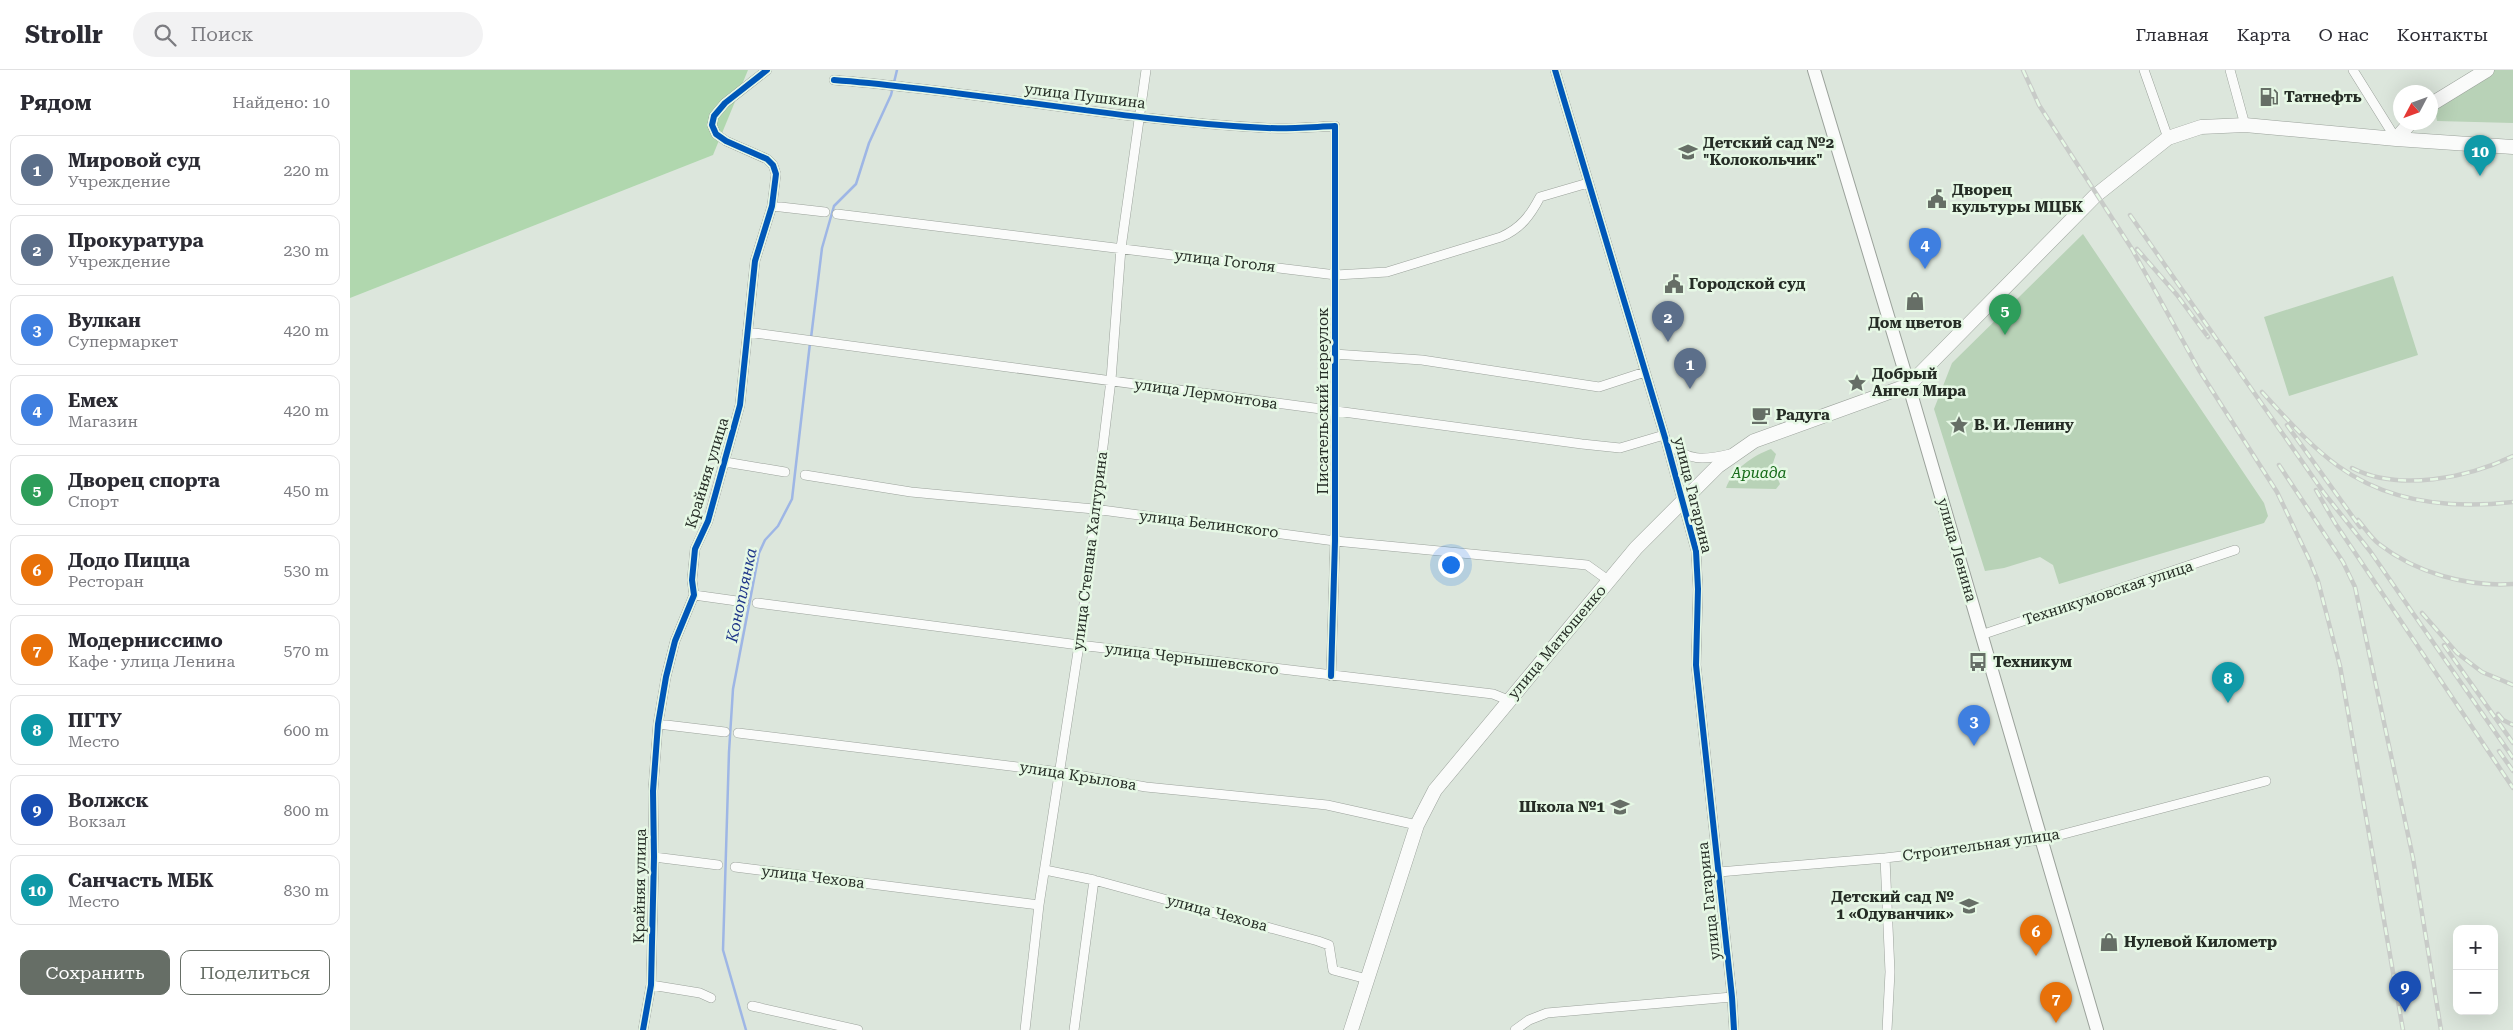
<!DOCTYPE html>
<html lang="ru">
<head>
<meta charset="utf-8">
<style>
  body { margin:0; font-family:"Roboto Serif",serif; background:#f2f2f3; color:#2b2b33 }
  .controls { position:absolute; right:15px; bottom:15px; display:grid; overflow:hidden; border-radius:10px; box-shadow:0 5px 20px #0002 }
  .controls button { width:45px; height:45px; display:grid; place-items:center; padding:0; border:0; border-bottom:1px solid #e1e1e2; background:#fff; color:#2b2b33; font:25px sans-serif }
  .compass { position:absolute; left:2043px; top:15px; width:45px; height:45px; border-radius:50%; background:#fff; box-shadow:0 5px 20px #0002; rotate:229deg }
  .you { position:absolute; left:1100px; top:494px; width:18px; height:18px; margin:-12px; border:4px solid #fff; border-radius:50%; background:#1a73e8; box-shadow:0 0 0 8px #1a73e833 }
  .badge { display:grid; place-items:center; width:32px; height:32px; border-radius:50%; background:#666e66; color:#fff; font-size:16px; font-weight:700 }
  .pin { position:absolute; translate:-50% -41px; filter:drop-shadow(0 1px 2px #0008) }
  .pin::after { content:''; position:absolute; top:26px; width:18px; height:15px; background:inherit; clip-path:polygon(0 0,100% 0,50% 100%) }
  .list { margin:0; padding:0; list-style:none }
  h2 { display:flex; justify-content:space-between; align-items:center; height:65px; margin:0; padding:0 20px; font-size:21px }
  h2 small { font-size:16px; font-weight:400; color:#7c7c81 }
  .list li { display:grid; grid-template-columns:32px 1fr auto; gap:15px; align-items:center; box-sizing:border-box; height:70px; margin:0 10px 10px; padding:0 10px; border:1px solid #e1e1e2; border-radius:10px }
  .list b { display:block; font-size:19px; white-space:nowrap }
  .list p { margin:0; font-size:16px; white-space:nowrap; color:#7c7c81 }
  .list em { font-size:16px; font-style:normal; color:#7c7c81 }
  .actions { display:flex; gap:10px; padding:15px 20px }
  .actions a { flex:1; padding:11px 0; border:1px solid #666e66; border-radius:10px; text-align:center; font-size:18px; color:#666e66 }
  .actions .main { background:#666e66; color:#fff }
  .icon { flex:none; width:28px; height:28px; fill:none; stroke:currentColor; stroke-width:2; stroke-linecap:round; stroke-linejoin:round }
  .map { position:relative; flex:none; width:2163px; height:960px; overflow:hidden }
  header { display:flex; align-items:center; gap:30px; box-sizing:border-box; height:70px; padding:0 25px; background:#fff; border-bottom:1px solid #e1e1e2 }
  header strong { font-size:24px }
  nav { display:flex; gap:28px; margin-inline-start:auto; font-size:18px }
  .search { width:350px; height:45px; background:#f2f2f3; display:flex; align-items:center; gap:12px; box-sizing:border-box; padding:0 18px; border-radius:28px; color:#7c7c81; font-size:19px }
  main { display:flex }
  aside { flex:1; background:#fff }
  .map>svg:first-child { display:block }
  .green { fill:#b8d2b7 }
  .forest { fill:#b0d7ae }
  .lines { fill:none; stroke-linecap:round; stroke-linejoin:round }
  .stream { stroke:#9eb6e5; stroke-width:2.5 }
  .minor-casing { stroke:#9ba29b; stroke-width:10 }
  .secondary-casing { stroke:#9ba29b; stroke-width:14 }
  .primary-casing { stroke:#9ba29b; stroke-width:15 }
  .minor { stroke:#fafbfa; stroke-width:9 }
  .secondary { stroke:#fafbfa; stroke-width:12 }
  .primary { stroke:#fafbfa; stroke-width:14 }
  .rail-casing { stroke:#c8cbc8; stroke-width:4.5 }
  .rail { stroke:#e6f8e5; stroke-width:2.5; stroke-dasharray:8; stroke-linecap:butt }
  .cycleway-casing { stroke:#e6f8e5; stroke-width:9 }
  .cycleway { stroke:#0057b8; stroke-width:6 }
  .labels { text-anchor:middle; stroke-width:5; stroke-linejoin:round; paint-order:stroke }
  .street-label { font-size:15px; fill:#262d26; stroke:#e6f8e5 }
  .poi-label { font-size:15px; font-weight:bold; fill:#262d26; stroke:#e6f8e5; text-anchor:start }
  .park-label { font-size:15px; font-style:italic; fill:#146a17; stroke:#e6f8e5 }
  .water-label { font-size:16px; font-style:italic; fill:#1f3789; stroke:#e6f8e5 }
</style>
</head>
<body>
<header>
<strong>Strollr</strong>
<div class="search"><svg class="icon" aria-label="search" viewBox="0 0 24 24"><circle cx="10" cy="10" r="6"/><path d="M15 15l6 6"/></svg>Поиск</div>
<nav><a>Главная</a><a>Карта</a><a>О нас</a><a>Контакты</a></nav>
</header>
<main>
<aside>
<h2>Рядом<small>Найдено: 10</small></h2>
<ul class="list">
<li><span class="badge" style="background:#5c6f8a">1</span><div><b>Мировой суд</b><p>Учреждение</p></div><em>220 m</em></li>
<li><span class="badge" style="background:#5c6f8a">2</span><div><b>Прокуратура</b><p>Учреждение</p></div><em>230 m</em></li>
<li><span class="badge" style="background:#3f7fe0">3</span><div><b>Вулкан</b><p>Супермаркет</p></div><em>420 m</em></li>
<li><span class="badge" style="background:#3f7fe0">4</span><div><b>Емех</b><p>Магазин</p></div><em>420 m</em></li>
<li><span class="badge" style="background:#2e9e5b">5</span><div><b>Дворец спорта</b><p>Спорт</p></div><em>450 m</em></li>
<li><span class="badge" style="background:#e8710a">6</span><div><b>Додо Пицца</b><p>Ресторан</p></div><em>530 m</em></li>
<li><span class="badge" style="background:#e8710a">7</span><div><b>Модерниссимо</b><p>Кафе · улица Ленина</p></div><em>570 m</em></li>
<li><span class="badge" style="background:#0f9aa8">8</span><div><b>ПГТУ</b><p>Место</p></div><em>600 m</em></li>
<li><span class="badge" style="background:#1a4fb4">9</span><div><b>Волжск</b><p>Вокзал</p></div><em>800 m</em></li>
<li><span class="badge" style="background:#0f9aa8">10</span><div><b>Санчасть МБК</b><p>Место</p></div><em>830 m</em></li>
</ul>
<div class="actions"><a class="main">Сохранить</a><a>Поделиться</a></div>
</aside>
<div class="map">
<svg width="2163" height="960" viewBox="0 0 2163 960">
  <rect width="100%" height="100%" fill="#dce6dc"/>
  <path class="green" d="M2123,0H2163V53L2087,51L2083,26Z
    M1733,164L1914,433L1918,446L1914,453L1709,514L1703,495L1690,487L1654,498L1635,501L1584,339L1602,293Z
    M2043,206L2068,285L1939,326L1914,247Z
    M1421,379L1426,384L1422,396L1430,414L1426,419L1376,418C1382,400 1404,385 1421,379Z"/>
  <path class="forest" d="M0,0H398L363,85L0,228Z"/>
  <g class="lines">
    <path class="stream" d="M461,268L472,178L484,136L506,114L519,73L541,25L547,0
      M396,960L373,880L379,682L383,619L409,483L415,470L428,456L442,429L460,273"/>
    <g class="minor-casing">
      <path id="minor" d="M1205,0L1316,371L1346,481L1348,519L1346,595L1382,927L1384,960
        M1794,0L1818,68
        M1880,0L1895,55
        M2003,0L2046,69
        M484,10C628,21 772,51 917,58C939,59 962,57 985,56V471L981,606
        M422,136L475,142
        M487,144L986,205L1037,202L1151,167C1171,158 1180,146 1190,127L1238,113
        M397,262L1232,374L1270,378L1314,365
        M984,284L1072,290L1249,317L1295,302
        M1317,371C1336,392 1355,390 1380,384
        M375,392L435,402
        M455,405L561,422L744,439L985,471L1237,495L1258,510
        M344,525L394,532
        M407,533L729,575L1143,624L1158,630
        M1631,565L1885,480
        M308,654L375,662
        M388,663L710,702L796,717L977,735L1067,755
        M304,787L368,795
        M1535,788L1540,902L1537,960
        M385,797L689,835
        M695,800L744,810L968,871L979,875L983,900L1017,909
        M1369,802L1535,788L1691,770L1916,711
        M301,915L350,923L361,928
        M402,936L508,960
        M293,960L301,915L304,787L303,721L308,654L316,607L325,571L344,525L342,510L345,479L358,451L390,335L405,191L422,136L426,104L423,95L417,89L376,71L366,64L362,55L364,46L375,33L417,0
        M675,960L689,835L729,575L761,310L771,178L796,0
        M724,960L744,810
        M1165,960L1179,950L1197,943L1382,927"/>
    </g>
    <g class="secondary-casing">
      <path id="secondary" d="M1464,0L1553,296L1747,960"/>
    </g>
    <g class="primary-casing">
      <path id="primary" d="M2080,35L2137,0
        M2046,69L2061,52
        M1001,960L1067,755L1085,720L1286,478L1368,396L1404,371L1559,315L1745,126L1818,68L1851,57L1895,55L2046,69L2163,77"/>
    </g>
    <use href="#minor" class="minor"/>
    <use href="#secondary" class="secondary"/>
    <use href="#primary" class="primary"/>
    <g class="rail-casing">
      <path id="rail" d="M1673,0L1689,35L1782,179L1849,300L1927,422L1959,489L1968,511L1990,596L2053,960
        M1780,145L1974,423L2020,481L2163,688
        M1787,179L1827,225L1858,267
        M1912,322C1936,348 1960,376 1988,396C2039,433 2103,439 2163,432
        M1937,355L2010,457
        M1929,395L1993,492L2005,517L2063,788L2091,960
        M2002,398C2049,422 2118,408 2163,386
        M1966,420L1985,453L2163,718
        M2008,450C2015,458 2021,468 2029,474C2066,503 2117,517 2163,514
        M2072,543L2107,583L2132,602L2163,615
        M2094,575L2163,673
        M2148,644L2153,650L2163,655
        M2149,681L2163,701"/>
    </g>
    <use href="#rail" class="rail"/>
    <g class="cycleway-casing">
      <path id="cycleway" d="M1205,0L1316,371L1346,481L1348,519L1346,595L1382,927L1384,960
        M484,10C628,21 772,51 917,58C939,59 962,57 985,56V471L981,606
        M293,960L301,915L304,787L303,721L308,654L316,607L325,571L344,525L342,510L345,479L358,451L390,335L405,191L422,136L426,104L423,95L417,89L376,71L366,64L362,55L364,46L375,33L417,0"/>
    </g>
    <use href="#cycleway" class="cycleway"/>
  </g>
  <defs>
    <g id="fuel-bare" transform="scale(1.5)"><path d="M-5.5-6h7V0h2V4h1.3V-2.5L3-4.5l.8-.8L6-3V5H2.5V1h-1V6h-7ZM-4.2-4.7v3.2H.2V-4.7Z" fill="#666e66" stroke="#e6f8e5" stroke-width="2.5" paint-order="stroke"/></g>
    <g id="school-bare" transform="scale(1.5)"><path d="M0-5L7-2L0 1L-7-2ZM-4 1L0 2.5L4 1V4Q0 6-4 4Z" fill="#666e66" stroke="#e6f8e5" stroke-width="2.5" paint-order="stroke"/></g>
    <g id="civic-bare" transform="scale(1.5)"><path d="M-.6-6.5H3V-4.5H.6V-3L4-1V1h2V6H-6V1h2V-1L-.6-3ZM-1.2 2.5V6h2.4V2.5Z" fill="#666e66" stroke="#e6f8e5" stroke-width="2.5" paint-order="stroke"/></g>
    <g id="shop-bare" transform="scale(1.5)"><path d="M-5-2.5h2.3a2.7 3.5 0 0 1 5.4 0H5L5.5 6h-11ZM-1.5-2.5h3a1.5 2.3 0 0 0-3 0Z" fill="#666e66" stroke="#e6f8e5" stroke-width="2.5" paint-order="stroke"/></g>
    <g id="sight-bare" transform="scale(1.5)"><path d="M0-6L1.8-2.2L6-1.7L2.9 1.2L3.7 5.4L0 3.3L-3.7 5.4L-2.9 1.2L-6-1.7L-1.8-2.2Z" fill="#666e66" stroke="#e6f8e5" stroke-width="2.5" paint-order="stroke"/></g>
    <g id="cafe-bare" transform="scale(1.5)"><path d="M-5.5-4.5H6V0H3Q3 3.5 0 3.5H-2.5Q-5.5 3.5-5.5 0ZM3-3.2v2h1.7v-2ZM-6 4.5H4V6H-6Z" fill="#666e66" stroke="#e6f8e5" stroke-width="2.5" paint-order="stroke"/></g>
    <g id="bus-bare" transform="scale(1.5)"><path d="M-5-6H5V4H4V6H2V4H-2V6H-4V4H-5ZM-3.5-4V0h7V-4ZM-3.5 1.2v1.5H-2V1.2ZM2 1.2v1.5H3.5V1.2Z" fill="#666e66" stroke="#e6f8e5" stroke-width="2.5" paint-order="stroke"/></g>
  </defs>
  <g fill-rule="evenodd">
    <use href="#fuel-bare" x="1919" y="27"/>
    <use href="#school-bare" x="1338" y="82"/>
    <use href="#civic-bare" x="1587" y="129"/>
    <use href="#civic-bare" x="1324" y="214"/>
    <use href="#shop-bare" x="1565" y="231"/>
    <use href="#sight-bare" x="1507" y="313"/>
    <use href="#cafe-bare" x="1411" y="345"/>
    <use href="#sight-bare" x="1609" y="355"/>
    <use href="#bus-bare" x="1628" y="592"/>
    <use href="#school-bare" x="1270" y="737"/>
    <use href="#school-bare" x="1619" y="836"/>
    <use href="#shop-bare" x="1759" y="872"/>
  </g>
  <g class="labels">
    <g class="street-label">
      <text transform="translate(735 26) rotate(7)" y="5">улица Пушкина</text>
      <text transform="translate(875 191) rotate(7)" y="5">улица Гоголя</text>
      <text transform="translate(856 324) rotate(8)" y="5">улица Лермонтова</text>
      <text transform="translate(973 331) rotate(-90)" y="5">Писательский переулок</text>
      <text transform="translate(357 403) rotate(-73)" y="5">Крайняя улица</text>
      <text transform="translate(1343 425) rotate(76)" y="5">улица Гагарина</text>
      <text transform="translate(859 454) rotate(7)" y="5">улица Белинского</text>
      <text transform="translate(1607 480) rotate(74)" y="5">улица Ленина</text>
      <text transform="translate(740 481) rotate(-83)" y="5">улица Степана Халтурина</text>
      <text transform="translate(1758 523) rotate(-18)" y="5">Техникумовская улица</text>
      <text transform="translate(1207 572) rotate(-50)" y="5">улица Матюшенко</text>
      <text transform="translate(842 589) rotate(7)" y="5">улица Чернышевского</text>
      <text transform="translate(728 706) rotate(9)" y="5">улица Крылова</text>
      <text transform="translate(1631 775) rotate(-8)" y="5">Строительная улица</text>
      <text transform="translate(463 807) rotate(7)" y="5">улица Чехова</text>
      <text transform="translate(290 816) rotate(-89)" y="5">Крайняя улица</text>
      <text transform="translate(1359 831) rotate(-96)" y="5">улица Гагарина</text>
      <text transform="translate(867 843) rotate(15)" y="5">улица Чехова</text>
    </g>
    <g class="poi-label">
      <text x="1934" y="32">Татнефть</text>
      <text x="1353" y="78">Детский сад №2<tspan x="1353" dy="17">"Колокольчик"</tspan></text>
      <text x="1602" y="125">Дворец<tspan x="1602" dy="17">культуры МЦБК</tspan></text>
      <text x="1339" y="219">Городской суд</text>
      <text x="1565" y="258" text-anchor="middle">Дом цветов</text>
      <text x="1522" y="309">Добрый<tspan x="1522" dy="17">Ангел Мира</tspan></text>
      <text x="1426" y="350">Радуга</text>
      <text x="1624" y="360">В. И. Ленину</text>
      <text x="1643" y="597">Техникум</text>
      <text x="1255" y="742" text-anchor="end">Школа №1</text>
      <text x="1604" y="832" text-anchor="end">Детский сад №<tspan x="1604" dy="17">1 «Одуванчик»</tspan></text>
      <text x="1774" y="877">Нулевой Километр</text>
    </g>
    <g class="park-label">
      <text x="1409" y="408">Ариада</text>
    </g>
    <g class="water-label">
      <text transform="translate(391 525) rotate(-78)" y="6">Коноплянка</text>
    </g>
  </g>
</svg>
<div class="controls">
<button>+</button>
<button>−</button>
</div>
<svg class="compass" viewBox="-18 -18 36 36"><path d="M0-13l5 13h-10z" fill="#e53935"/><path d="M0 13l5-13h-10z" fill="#7c7c81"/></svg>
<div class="you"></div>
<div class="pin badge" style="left:1340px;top:319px;background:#5c6f8a">1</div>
<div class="pin badge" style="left:1318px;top:272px;background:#5c6f8a">2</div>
<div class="pin badge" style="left:1624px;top:676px;background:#3f7fe0">3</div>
<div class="pin badge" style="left:1575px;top:199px;background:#3f7fe0">4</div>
<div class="pin badge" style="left:1655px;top:265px;background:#2e9e5b">5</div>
<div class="pin badge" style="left:1686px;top:886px;background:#e8710a">6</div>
<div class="pin badge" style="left:1706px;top:953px;background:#e8710a">7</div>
<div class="pin badge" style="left:1878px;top:633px;background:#0f9aa8">8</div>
<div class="pin badge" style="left:2055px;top:942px;background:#1a4fb4">9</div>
<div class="pin badge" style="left:2130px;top:106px;background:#0f9aa8">10</div>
</div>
</main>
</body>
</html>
